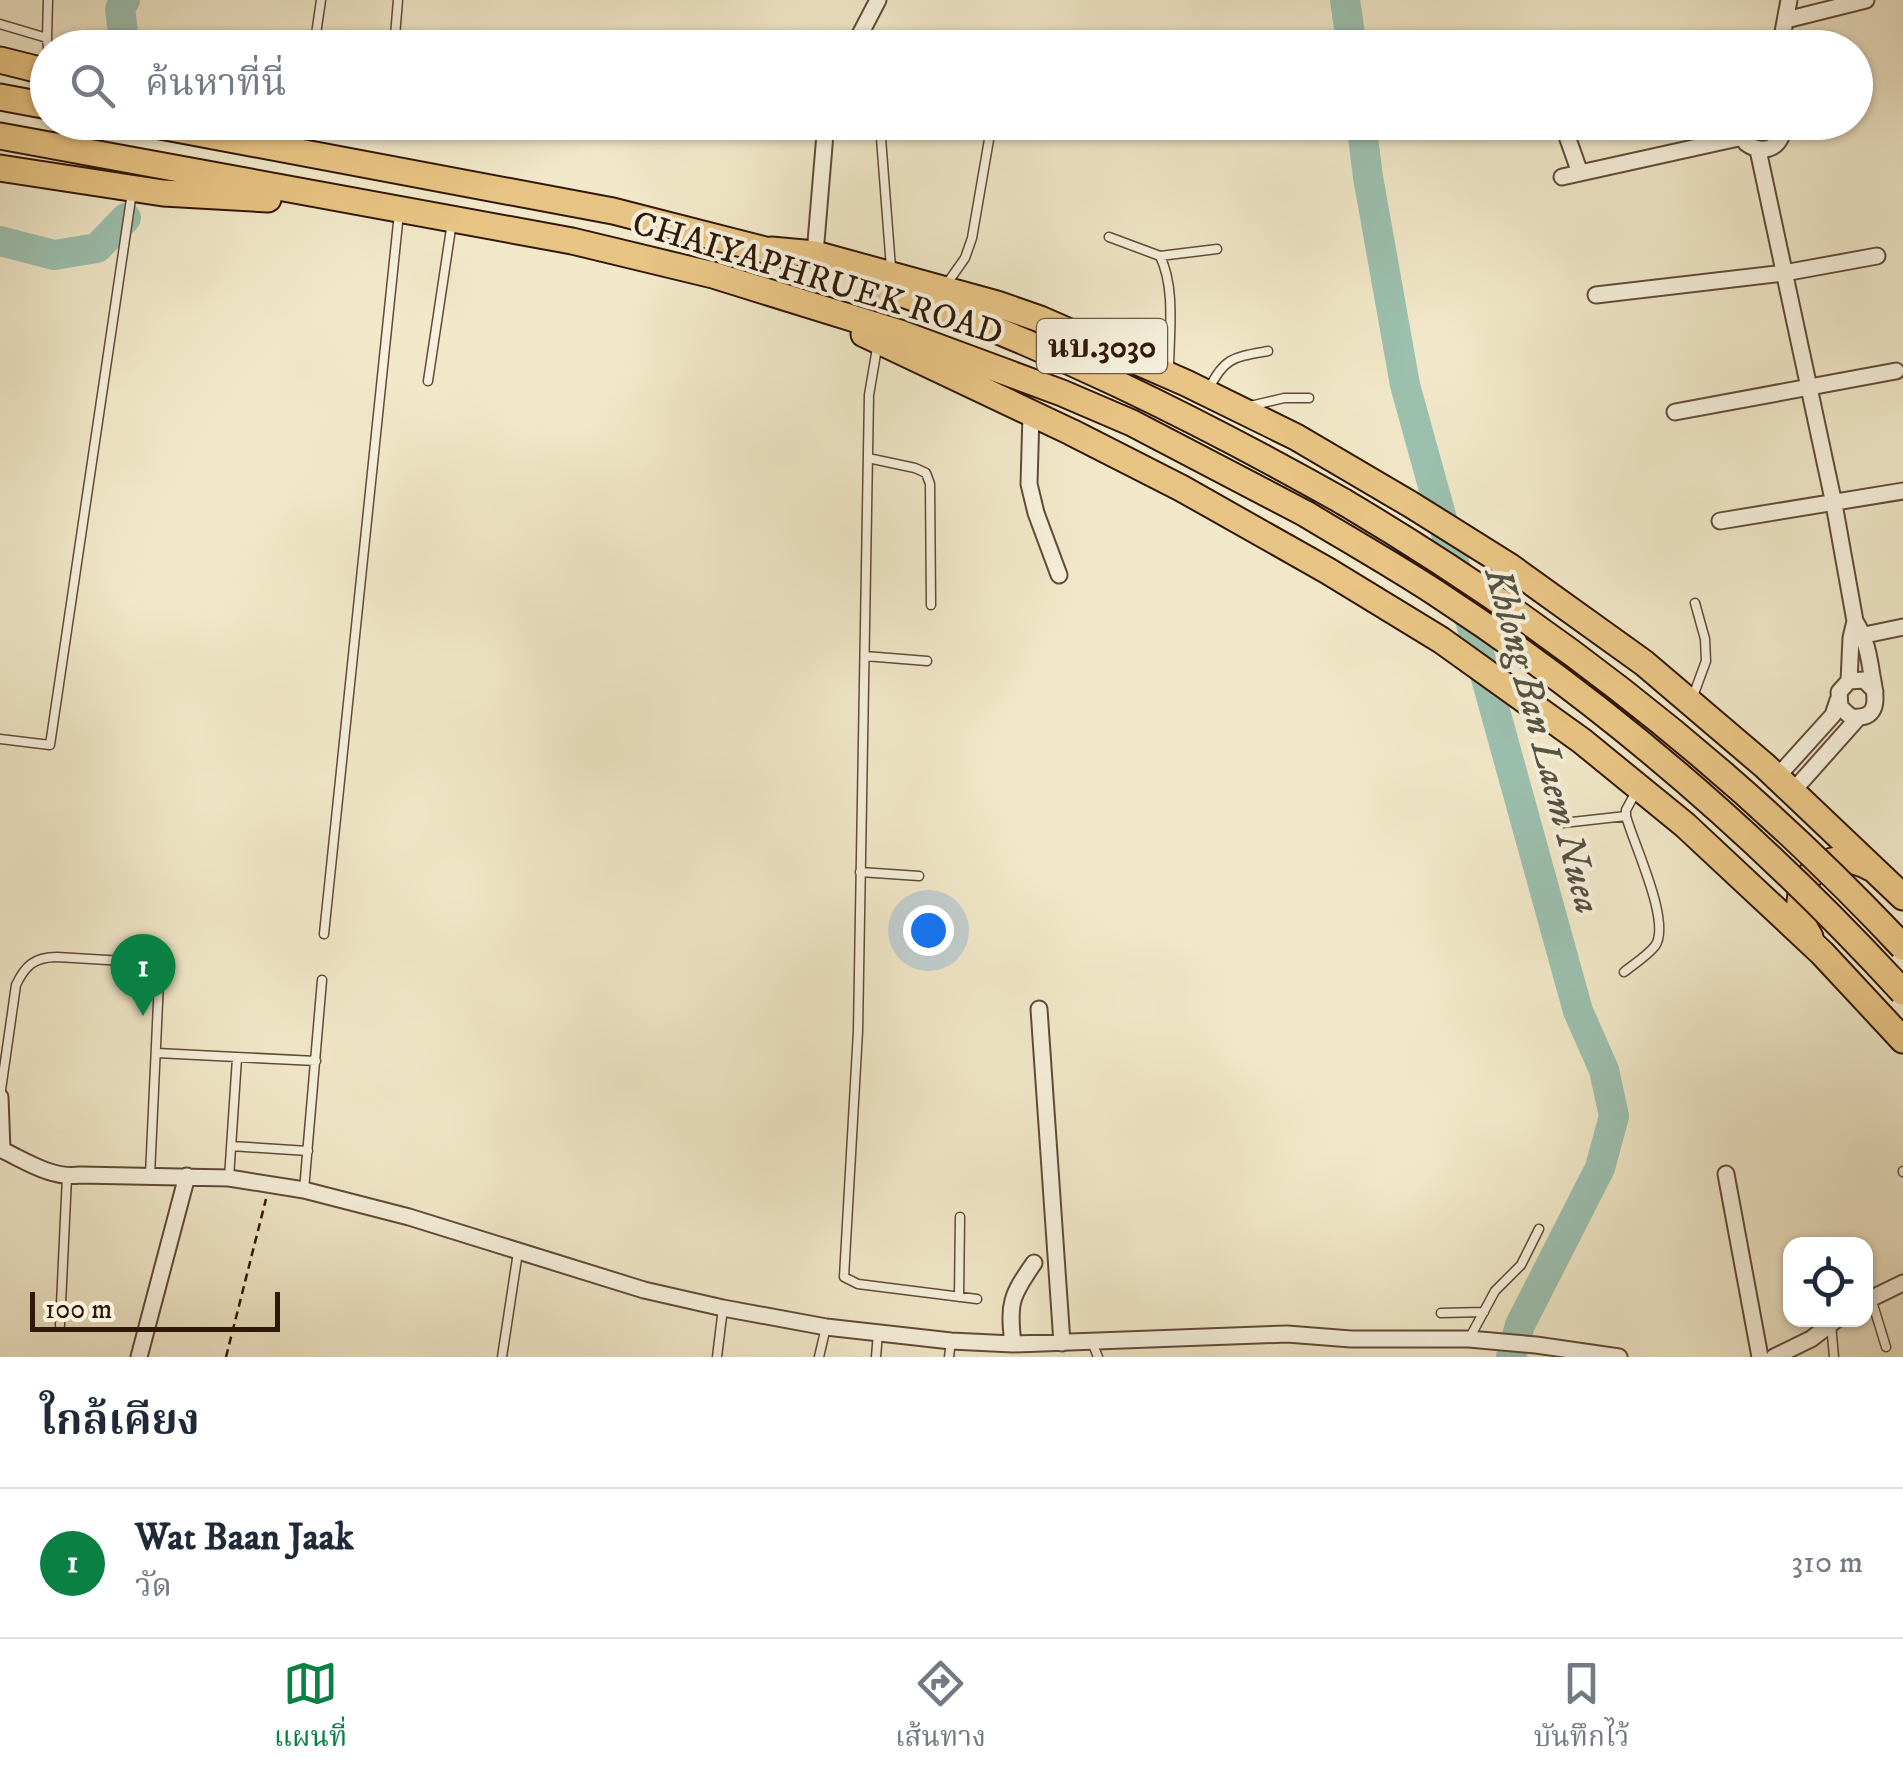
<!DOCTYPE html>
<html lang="th">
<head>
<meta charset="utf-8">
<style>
  body { margin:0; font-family:"IM FELL DW Pica","Noto Serif Thai",serif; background:#f6f6f7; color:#1f2937 }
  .controls { position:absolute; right:30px; bottom:30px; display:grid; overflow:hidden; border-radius:20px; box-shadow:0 2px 8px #0004 }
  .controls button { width:90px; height:90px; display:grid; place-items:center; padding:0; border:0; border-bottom:2px solid #e0e1e3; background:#fff; color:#1f2937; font:50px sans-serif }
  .scale { position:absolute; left:30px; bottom:25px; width:250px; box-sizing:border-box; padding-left:10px; border:5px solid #311706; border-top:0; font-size:28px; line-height:35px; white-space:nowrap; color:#311706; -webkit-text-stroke:8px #f6f0dc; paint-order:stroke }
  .you { position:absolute; left:928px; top:930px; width:35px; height:35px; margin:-25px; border:8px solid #fff; border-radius:50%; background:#1a73e8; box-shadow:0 0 0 15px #1a73e833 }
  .badge { display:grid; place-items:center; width:65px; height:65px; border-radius:50%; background:#0b8043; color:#fff; font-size:32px; font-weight:700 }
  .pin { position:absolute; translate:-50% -82px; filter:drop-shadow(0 2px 5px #0008) }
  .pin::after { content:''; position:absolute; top:52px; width:35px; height:30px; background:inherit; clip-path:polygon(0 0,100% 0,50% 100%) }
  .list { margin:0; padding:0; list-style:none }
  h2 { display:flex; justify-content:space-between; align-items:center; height:130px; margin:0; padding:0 40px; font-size:42px }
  h2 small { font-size:32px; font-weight:400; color:#747a83 }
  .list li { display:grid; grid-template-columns:65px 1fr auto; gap:30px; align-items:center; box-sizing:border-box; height:150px; padding:0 40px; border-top:2px solid #e0e1e3 }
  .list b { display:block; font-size:38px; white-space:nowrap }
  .list p { margin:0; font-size:32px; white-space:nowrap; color:#747a83 }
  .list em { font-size:32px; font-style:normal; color:#747a83 }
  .icon { flex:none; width:55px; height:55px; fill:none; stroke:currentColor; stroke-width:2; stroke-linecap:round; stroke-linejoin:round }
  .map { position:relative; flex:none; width:1903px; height:1357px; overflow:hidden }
  .search { position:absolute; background:#fff; box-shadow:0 2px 8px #0004; left:30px; right:30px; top:30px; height:110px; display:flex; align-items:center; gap:25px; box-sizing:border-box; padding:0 35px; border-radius:55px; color:#747a83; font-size:38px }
  .sheet { height:280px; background:#fff }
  nav { display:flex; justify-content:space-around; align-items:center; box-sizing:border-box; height:140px; border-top:2px solid #e0e1e3; background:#fff; font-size:28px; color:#747a83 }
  nav a { display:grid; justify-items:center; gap:5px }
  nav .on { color:#0b8043 }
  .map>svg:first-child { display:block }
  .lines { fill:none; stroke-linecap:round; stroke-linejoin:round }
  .river { stroke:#9cc1b0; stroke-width:30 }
  .service-casing { stroke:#614b37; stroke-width:11 }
  .minor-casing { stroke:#614b37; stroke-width:19 }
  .primary-casing { stroke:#311706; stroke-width:29 }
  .path { stroke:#311706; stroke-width:2.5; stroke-dasharray:8 5; stroke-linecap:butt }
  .service { stroke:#f6f0dc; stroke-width:8 }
  .minor { stroke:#f6f0dc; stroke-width:15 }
  .primary { stroke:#e8c484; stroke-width:25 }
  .primary-bridge-casing { stroke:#311706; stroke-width:29; stroke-linecap:butt }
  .primary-bridge { stroke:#e8c484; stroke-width:25 }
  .labels { text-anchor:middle; stroke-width:8; stroke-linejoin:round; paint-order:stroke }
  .shield { fill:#f6f0dc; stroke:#6c5846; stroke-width:2.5 }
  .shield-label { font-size:32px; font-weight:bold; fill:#311706 }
  .street-label { font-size:35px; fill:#311706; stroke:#f6f0dc }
  .water-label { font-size:38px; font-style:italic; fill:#565242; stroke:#f6f0dc }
</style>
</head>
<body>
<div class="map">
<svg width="1903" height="1357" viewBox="0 0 1903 1357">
  <rect width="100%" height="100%" fill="#f1e8c9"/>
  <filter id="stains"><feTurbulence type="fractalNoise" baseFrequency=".002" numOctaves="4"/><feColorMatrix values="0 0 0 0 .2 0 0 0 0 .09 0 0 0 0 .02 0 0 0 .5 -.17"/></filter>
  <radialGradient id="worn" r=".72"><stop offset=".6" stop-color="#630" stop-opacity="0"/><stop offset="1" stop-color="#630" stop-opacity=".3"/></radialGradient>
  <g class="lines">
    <path class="river" d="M125,0L120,9L125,48
      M1345,0L1352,48
      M1361,122L1368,177L1405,385L1578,1011L1604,1070L1614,1116L1600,1168L1520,1325L1511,1357
      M0,241L54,255L97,248L126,218"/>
    <g class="service-casing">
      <path id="service" d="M0,24L47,38L48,48
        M47,38L48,0
        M314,48L321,0
        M394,48L398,0
        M881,138L891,268
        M299,142L302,122
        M1109,237L1160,256C1176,289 1169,335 1169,371
        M1160,256L1217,249
        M946,285L965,258L972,238L991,128
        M877,348L869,395L858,1031L844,1277L858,1284L977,1299
        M428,381L452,222
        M1209,389C1224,357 1235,357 1268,351
        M1250,406L1284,398H1309
        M868,458L915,468L926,473L930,484L931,605
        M865,656L927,661
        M1692,699L1706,661L1705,639L1695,603
        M0,739L50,745L132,192
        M1563,823L1626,816
        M860,872L919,876
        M324,934L399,213
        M1624,972C1634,964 1647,956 1655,946C1672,923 1633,843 1626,816V810L1637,790
        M157,1053L316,1061
        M0,1097L16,985C25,966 34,957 57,957L141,962L152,967L159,981L150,1175
        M231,1146L308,1151
        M1903,1172V1171
        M229,1178L237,1058
        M304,1190L322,980
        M959,1297L960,1217
        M1871,1298L1886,1347
        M1441,1313L1484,1312
        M1831,1324L1834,1357
        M60,1325L67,1177
        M1469,1339L1495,1291L1521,1265L1539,1229
        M1092,1342L1098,1357
        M502,1357L518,1252
        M717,1357L723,1308
        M819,1357L826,1327
        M876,1357L878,1333
        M949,1357L951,1341"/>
    </g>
    <g class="minor-casing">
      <path id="minor" d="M1786,20L1866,0
        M853,48L878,0
        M1780,48L1789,0
        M1562,122L1580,173
        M1743,122L1741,129L1746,143C1765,157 1785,146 1783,122
        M1784,128L1818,122
        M1758,150L1834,504L1855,621C1866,638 1869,656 1872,676C1876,697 1881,720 1851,717L1840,707L1839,692L1849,681L1864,680L1875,691
        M1562,177L1743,137
        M815,254L826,122
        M1596,295L1784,273L1877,256
        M1675,412L1896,371
        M1031,414L1029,484L1036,513L1059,575
        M1720,521L1903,491
        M1855,637L1903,627
        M1849,681L1851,638L1855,621
        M1777,777L1833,715L1838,700
        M1793,791L1858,718
        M1039,1009L1062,1343
        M0,1097L2,1150C26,1161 52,1179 80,1175L229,1178L304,1190L409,1217L644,1290L723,1308L826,1327L951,1341L1013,1344L1287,1334L1351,1339H1469L1536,1345L1619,1357
        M1726,1174L1760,1357
        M1866,1301L1903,1283
        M1013,1344C1008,1303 1011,1296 1034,1263
        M139,1357L187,1176
        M1774,1357L1811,1339L1836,1320"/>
    </g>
    <g class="primary-casing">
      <path id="primary" d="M0,60L48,72
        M0,97L48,106
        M139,122L613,211L785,255
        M0,136L572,241L713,275L900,333L1062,393L1132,423L1306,514
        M0,168L163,193L268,199
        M771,250L815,254L997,304L1040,319L1186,383L1296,437L1410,504L1509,566L1644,663L1765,766L1903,897
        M880,286C1042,342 1195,418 1344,502
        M864,334L1071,432L1181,488L1328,571L1441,640L1582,741L1685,825L1822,953L1903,1040
        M1810,937C1780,892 1821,839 1871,868"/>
    </g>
    <path class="path" d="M226,1357L266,1199"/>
    <use href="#service" class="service"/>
    <use href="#minor" class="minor"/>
    <use href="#primary" class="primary"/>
    <g class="primary-bridge-casing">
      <path id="primary-bridge" d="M1344,502C1550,624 1739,772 1903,947
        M1306,514C1349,540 1393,565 1436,593C1608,705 1764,841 1903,992"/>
    </g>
    <use href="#primary-bridge" class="primary-bridge"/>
  </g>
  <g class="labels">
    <rect class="shield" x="1037" y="319" width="130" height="54" rx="8"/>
    <g class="shield-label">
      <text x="1102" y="357">นบ.3030</text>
    </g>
    <g class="street-label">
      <text transform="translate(818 277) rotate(17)" y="12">CHAIYAPHRUEK ROAD</text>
    </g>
    <g class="water-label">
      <text transform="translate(1544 740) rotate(75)" y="13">Khlong Ban Laem Nuea</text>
    </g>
  </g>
  <rect width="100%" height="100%" filter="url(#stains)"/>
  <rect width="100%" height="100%" fill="url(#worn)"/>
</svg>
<div class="controls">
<button><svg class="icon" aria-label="locate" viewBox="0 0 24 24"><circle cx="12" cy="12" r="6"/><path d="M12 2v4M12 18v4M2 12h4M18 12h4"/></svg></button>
</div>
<div class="scale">100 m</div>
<div class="you"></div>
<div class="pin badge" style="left:143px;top:1016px">1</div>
<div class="search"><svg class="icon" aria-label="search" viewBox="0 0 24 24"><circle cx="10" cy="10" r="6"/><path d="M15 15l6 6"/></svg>ค้นหาที่นี่</div>
</div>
<section class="sheet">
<h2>ใกล้เคียง<small></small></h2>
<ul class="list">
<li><span class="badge">1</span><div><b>Wat Baan Jaak</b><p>วัด</p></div><em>310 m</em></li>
</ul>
</section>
<nav>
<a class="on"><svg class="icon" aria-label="map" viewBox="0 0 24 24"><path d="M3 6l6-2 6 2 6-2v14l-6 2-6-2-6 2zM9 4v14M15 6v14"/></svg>แผนที่</a>
<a><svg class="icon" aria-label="directions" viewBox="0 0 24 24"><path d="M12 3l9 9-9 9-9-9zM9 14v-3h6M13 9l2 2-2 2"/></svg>เส้นทาง</a>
<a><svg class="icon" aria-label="saved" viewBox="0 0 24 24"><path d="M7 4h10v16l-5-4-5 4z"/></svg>บันทึกไว้</a>
</nav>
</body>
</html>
